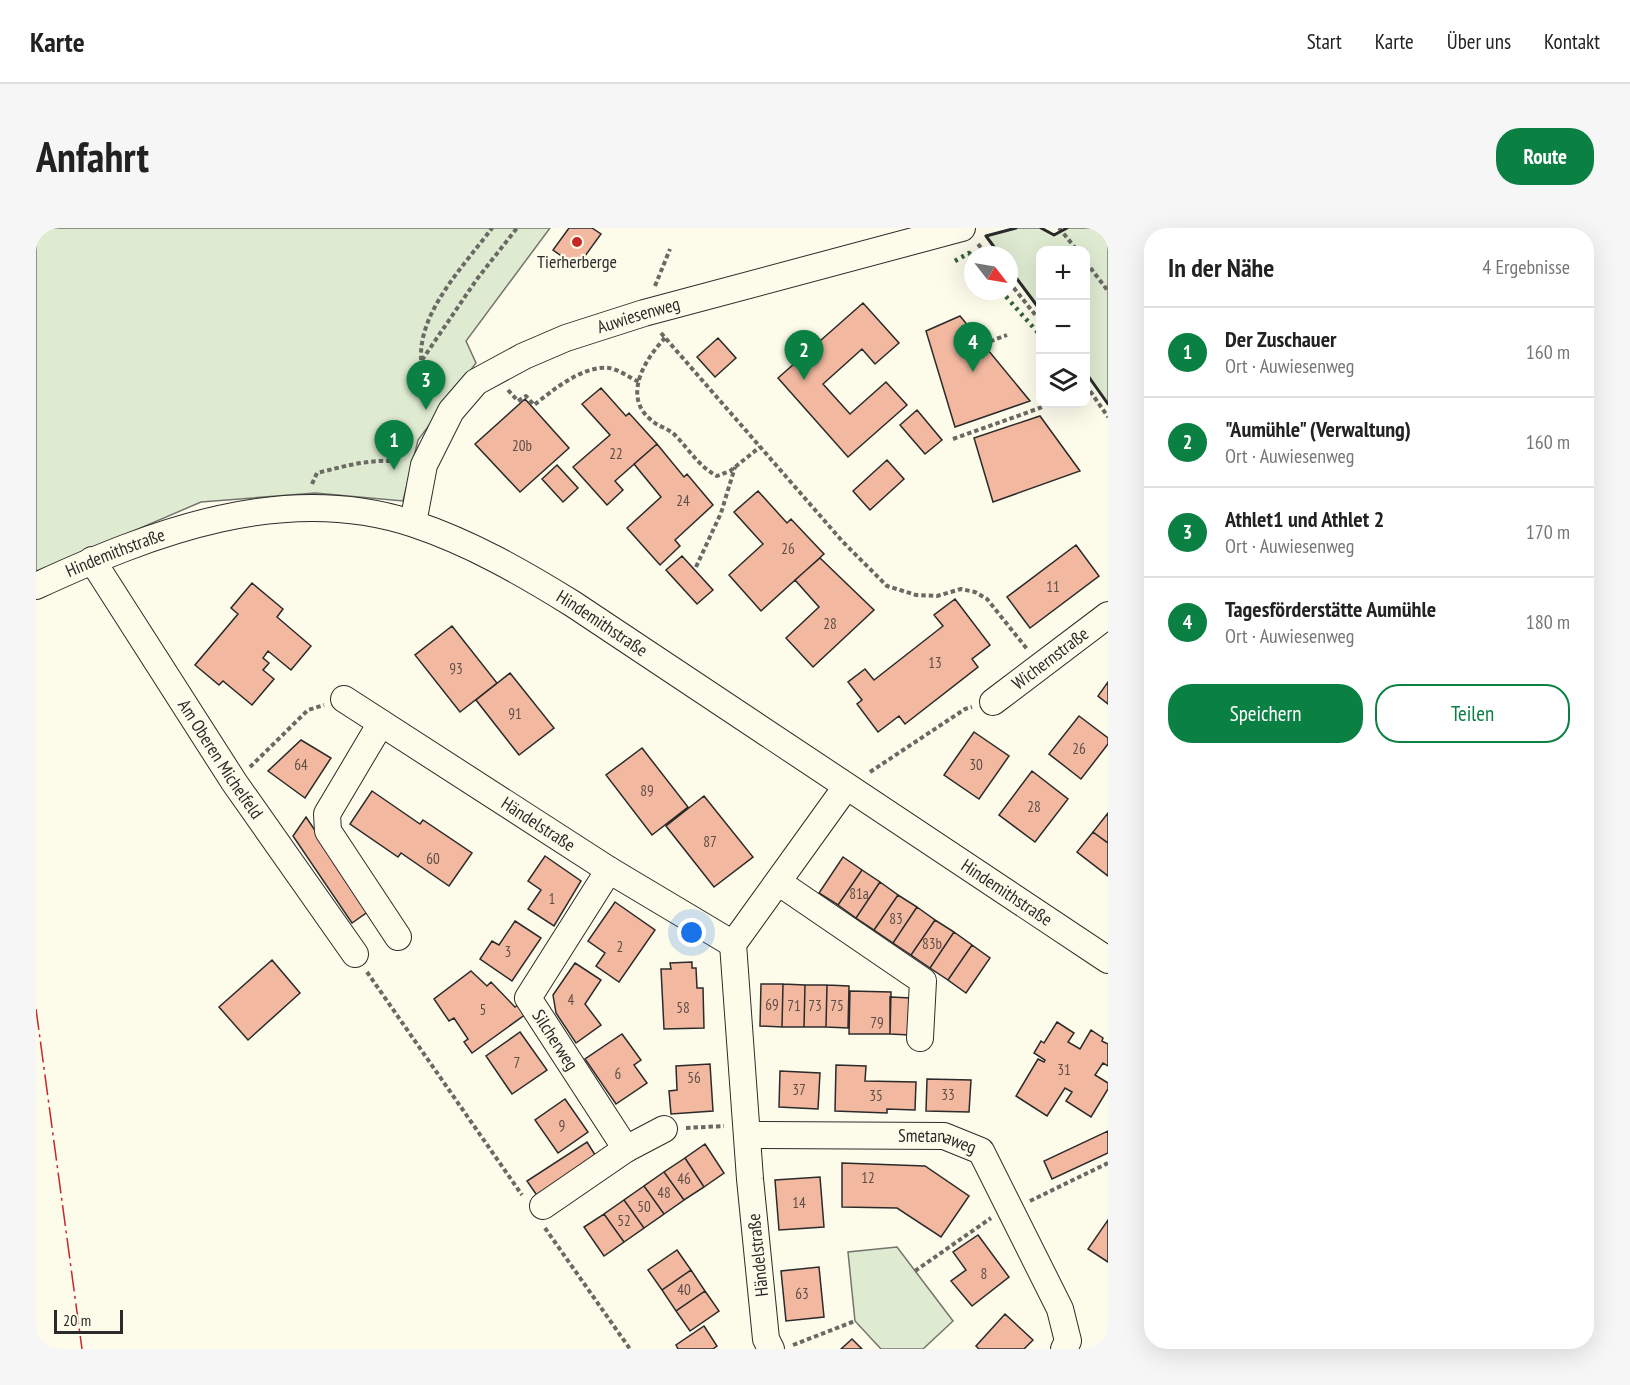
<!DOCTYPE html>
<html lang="de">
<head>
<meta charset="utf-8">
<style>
  body { margin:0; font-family:"PT Sans Narrow",sans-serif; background:#f6f6f6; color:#222 }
  .controls { position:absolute; right:18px; top:18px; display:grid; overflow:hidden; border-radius:12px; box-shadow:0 6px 24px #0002 }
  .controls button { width:54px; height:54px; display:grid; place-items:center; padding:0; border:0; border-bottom:2px solid #e0e0e0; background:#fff; color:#222; font:30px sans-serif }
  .compass { position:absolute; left:928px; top:18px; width:54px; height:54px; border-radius:50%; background:#fff; box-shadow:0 6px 24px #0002; rotate:121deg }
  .scale { position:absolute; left:18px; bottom:15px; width:69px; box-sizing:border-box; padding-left:6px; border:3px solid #2b2b2b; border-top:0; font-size:16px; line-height:21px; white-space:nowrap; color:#2b2b2b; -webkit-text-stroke:4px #fdfbea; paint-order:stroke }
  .you { position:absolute; left:656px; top:705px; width:21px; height:21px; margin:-15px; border:4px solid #fff; border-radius:50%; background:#1a73e8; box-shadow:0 0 0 9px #1a73e833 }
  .badge { display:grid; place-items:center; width:39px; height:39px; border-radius:50%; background:#0b8043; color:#fff; font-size:20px; font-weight:700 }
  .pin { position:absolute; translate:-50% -50px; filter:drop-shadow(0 2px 3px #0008) }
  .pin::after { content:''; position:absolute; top:32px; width:21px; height:18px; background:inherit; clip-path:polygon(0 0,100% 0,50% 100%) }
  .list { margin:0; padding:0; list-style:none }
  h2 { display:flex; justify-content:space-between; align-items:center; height:78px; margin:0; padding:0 24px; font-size:26px }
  h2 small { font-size:20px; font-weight:400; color:#767676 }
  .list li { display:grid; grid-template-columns:39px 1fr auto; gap:18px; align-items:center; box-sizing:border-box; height:90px; padding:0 24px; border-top:2px solid #e0e0e0 }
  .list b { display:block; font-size:22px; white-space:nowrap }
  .list p { margin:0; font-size:20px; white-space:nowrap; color:#767676 }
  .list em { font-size:20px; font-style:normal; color:#767676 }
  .actions { display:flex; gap:12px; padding:18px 24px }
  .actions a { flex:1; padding:14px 0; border:2px solid #0b8043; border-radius:24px; text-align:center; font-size:21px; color:#0b8043 }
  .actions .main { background:#0b8043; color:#fff }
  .icon { flex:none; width:33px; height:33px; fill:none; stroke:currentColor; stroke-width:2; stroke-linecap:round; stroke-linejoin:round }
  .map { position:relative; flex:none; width:1072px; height:1121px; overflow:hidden; border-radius:24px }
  header { display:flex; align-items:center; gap:36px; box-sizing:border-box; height:84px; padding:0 30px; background:#fff; border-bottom:2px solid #e0e0e0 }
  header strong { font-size:28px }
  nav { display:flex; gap:33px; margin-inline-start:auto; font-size:21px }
  .intro { display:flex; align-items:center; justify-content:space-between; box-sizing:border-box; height:144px; padding:0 36px }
  h1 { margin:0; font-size:42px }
  .button { padding:15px 27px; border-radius:24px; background:#0b8043; color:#fff; font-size:21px; font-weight:700 }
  main { display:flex; gap:36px; padding:0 36px }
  aside { flex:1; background:#fff; border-radius:24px; box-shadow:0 6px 24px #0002 }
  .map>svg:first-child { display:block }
  .green { fill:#deebd1; stroke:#74746e; stroke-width:1.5 }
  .building { fill:#f2b8a0; stroke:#2b2b2b; stroke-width:1.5 }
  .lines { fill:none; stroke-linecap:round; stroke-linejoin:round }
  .minor-casing { stroke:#2b2b2b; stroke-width:28 }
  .path { stroke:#6a6964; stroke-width:4; stroke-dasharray:4.5 3; stroke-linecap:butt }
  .minor { stroke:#fdfbea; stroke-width:26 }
  .hedge { stroke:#34623c; stroke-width:4.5; stroke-dasharray:3 4.5; stroke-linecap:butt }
  .wall { stroke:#2b2b2b; stroke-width:3 }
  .power { stroke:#c62828; stroke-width:1.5; stroke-dasharray:21 4.5 3 4.5; stroke-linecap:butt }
  .poi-dot { fill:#c62828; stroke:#fdfbea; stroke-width:2 }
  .labels { text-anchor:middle; stroke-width:4.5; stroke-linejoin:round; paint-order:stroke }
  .number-label { font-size:15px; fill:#5d4e48 }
  .poi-label { font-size:18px; fill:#2b2b2b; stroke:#fdfbea }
  .street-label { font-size:18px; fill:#2b2b2b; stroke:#fdfbea }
</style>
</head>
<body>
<header>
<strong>Karte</strong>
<nav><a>Start</a><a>Karte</a><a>Über uns</a><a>Kontakt</a></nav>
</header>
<div class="intro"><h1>Anfahrt</h1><a class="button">Route</a></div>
<main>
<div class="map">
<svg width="1072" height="1121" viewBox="0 0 1072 1121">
  <rect width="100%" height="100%" fill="#fdfbea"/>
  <path class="green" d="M0,0H514L430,113L440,135L382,212L367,273L279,265L165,274L0,345Z
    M980,0H1005L1018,7L1031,0H1072V176L1050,145V22H1005L1004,83L973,40V27H964L950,8Z
    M861,1019L917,1093L887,1121H845L819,1093L812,1024Z"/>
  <path class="building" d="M533,0H556L565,6L541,39L517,22Z
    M827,75L863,115L839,136L826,121L787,156L814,186L850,154L871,177L812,229L742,150Z
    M924,88L994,173L919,199L890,103Z
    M682,110L700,130L679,149L661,129Z
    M565,160L590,188L593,185L621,216L579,253L587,262L571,277L537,239L574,207L546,176Z
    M489,171L533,220L484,264L439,216Z
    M881,182L906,212L889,226L864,197Z
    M1004,188L1044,243L957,274L938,210Z
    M621,216L648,249L651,246L677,277L639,312L644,318L624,337L591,300L625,269L598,236Z
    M851,232L868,251L834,282L817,263Z
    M521,237L542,260L527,274L506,251Z
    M722,263L751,295L755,291L788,326L725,383L693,347L727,316L698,284Z
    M1040,317L1063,348L994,400L971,369Z
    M646,328L677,362L661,376L630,342Z
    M784,330L838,382L777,439L750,410L783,379L759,352Z
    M216,355L247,381L241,389L275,418L255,442L232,423L227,430L233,435L227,442L238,451L216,477L187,453L183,457L159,437L202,386L195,380Z
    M919,371L954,417L936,431L942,439L869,496L863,488L842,504L821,476L826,472L812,454L829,441L838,452L907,398L898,387Z
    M416,398L461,455L424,484L379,427Z
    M474,445L518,500L483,527L440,472Z
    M1072,454V476L1062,468Z
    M1043,488L1072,510V516L1045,551L1013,526Z
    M938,504L973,528L943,571L908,547Z
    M265,512L295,530L269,570L232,543Z
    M606,520L652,579L616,607L570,547Z
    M996,543L1032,571L999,614L963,587Z
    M336,563L384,596L387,592L436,625L413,658L365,625L362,629L314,596Z
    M668,568L717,629L678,659L630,598Z
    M1072,585V615L1057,604Z
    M270,589L333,683L316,695L257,608Z
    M1057,604L1072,615V648L1041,624Z
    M509,628L545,653L518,698L492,681L505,662L492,653Z
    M807,629L826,642L802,677L783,665Z
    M826,642L844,654L820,690L802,677Z
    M844,654L862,667L838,702L820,690Z
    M862,667L881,679L857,715L838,702Z
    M579,674L619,702L583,754L560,738L569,725L552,713Z
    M881,679L899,692L875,727L857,715Z
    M899,692L918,704L894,740L875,727Z
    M479,693L505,710L476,753L444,731L456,713L463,717Z
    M918,704L936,717L912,752L894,740Z
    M936,717L954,730L930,765L912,752Z
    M236,732L264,765L212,812L183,779Z
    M656,734V740H660L661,760H667L668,800L628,801L625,741H635L634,735Z
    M539,735L565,752L549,776L565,797L540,815L520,785L517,767Z
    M435,743L451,758L455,754L479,779L483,776L490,786L436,825L428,814L432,811L418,790L413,793L398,771Z
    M725,756H747L746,799L724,798Z
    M747,756L769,757L768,799H746Z
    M769,757H791L790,799H768Z
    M791,757L813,758L812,800L790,799Z
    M814,763L855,764L854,806H813Z
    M854,769L875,770L874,807L854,806Z
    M1021,794L1038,805L1032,814L1044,821L1055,802L1067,810L1066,813L1072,816V838L1067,835L1059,847L1072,855V861L1055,889L1030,873L1036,864L1029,860L1011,888L980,868L1002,831L1008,834L1009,832L998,825L1005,813L1008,815Z
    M484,804L511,842L476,866L450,828Z
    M586,806L605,832L598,837L611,855L580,876L549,831Z
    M674,836L677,883L635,886L633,863L641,862L640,838Z
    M800,837L830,838L829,853L880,854L879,882L851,881V885L799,883Z
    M744,843L784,845L782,881L743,879Z
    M891,851L935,852L933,884L890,883Z
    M529,871L552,904L522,925L499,892Z
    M1072,903V925L1016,951L1008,933Z
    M551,914L561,930L502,969L491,953Z
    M669,916L688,945L668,959L649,930Z
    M649,930L668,959L648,972L628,944Z
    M806,935L889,938L933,968L905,1009L861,980L806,979Z
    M628,944L648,972L628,986L608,958Z
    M784,949L788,999L743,1002L739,952Z
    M608,958L628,986L608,1000L588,972Z
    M588,972L608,1000L588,1014L568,986Z
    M568,986L588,1014L568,1028L548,999Z
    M1072,992V1034L1052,1021Z
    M942,1007L973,1049L936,1078L915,1053L930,1042L917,1024Z
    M641,1022L655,1042L626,1062L612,1042Z
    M783,1039L788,1089L750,1093L745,1043Z
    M655,1042L669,1063L640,1083L626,1062Z
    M669,1063L683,1083L654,1103L640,1083Z
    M969,1086L997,1112L988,1121H943L940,1118Z
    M668,1098L681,1118L677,1121H642L640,1117Z
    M816,1111L826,1121H805Z"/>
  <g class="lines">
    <g class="minor-casing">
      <g id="minor">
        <path id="s1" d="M377,295L388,237L415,183L440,154L488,128L530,110L608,85L926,0"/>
        <path id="s2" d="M56,332L198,554L319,726"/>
        <path id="s3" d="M0,358C117,304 249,253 378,296C435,315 487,345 537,376L1072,732"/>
        <path id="s4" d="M308,471L573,642L697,716"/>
        <path id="s5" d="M957,474L1072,387"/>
        <path d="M345,495L291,586L292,603L362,709"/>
        <path d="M742,654L887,753L884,810"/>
        <path id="s6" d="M712,907L908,908L945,923L1024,1081L1032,1113L1028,1121"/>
        <path d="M590,921L628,901"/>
        <path d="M507,978L590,921L492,770L573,642"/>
        <path d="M735,1121L730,1111L714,951L697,716L810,559"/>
      </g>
    </g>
    <path class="path" d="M1023,0L1041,22
      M942,16L951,27
      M1050,34L1072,63
      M973,54L1005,94
      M619,58L634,21
      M625,105L807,314L851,358L880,367L901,368L925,361L939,364L951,371L991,421
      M629,110C610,130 586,167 614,191C621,198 631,200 638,206C653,221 662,238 681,248L694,243L724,219
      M947,116L971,107
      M386,132L441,51L481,0
      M1050,157L1072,189
      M472,162L482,173L490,168L498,177C517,162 547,137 573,140C582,141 594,150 603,154
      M398,167C357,108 423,45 456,0
      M917,211L1015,176
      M276,256L281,245C309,238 337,230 365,234
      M660,339L685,285L699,239
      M214,539L272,482L288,477
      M834,544L929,481L936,479
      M331,744L486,967
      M650,900L688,898
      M994,973L1072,935
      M509,1000L594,1121
      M879,1043L955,990
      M757,1117L819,1093"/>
    <use href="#minor" class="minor"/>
    <path class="hedge" d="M919,33L933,25L937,30
      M965,63L1005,108"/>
    <path class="wall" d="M1005,0L1018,7L1031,0
      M964,27L950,8L980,0
      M973,40L1005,83
      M1050,145L1072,176"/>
    <path class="power" d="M0,781L46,1121"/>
  </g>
  <circle class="poi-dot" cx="541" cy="14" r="6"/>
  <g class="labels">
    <g class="number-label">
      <text x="486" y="223">20b</text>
      <text x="580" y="231">22</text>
      <text x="647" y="278">24</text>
      <text x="752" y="326">26</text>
      <text x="1017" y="364">11</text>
      <text x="794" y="401">28</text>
      <text x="899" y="440">13</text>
      <text x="420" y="446">93</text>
      <text x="479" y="491">91</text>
      <text x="1043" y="526">26</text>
      <text x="265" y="542">64</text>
      <text x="940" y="542">30</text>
      <text x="611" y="568">89</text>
      <text x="998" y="584">28</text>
      <text x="674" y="619">87</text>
      <text x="397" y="636">60</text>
      <text x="823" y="671">81a</text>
      <text x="516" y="676">1</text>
      <text x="860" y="696">83</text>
      <text x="896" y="721">83b</text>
      <text x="584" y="724">2</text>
      <text x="472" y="729">3</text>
      <text x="535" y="777">4</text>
      <text x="736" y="782">69</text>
      <text x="758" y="783">71</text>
      <text x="779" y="783">73</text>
      <text x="801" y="783">75</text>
      <text x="647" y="785">58</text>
      <text x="447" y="787">5</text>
      <text x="841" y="800">79</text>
      <text x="481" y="840">7</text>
      <text x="1028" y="847">31</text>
      <text x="582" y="851">6</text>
      <text x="658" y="855">56</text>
      <text x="763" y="867">37</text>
      <text x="912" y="872">33</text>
      <text x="840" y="873">35</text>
      <text x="526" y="903">9</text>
      <text x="832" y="955">12</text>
      <text x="648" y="956">46</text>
      <text x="628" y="970">48</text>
      <text x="763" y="980">14</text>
      <text x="608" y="984">50</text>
      <text x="588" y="998">52</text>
      <text x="948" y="1051">8</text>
      <text x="648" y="1067">40</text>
      <text x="766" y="1071">63</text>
    </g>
    <g class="poi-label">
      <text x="541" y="40">Tierherberge</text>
    </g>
    <g class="street-label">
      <text dy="6" stroke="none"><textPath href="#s1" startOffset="334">Auwiesenweg</textPath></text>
      <text dy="6" stroke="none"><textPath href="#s3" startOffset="86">Hindemithstraße</textPath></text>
      <text dy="6" stroke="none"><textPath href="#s3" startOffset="606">Hindemithstraße</textPath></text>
      <text dy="6" stroke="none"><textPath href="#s5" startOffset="72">Wichernstraße</textPath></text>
      <text dy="6" stroke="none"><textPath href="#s2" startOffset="237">Am Oberen Michelfeld</textPath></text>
      <text dy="6" stroke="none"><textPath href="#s4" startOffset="231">Händelstraße</textPath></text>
      <text dy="6" stroke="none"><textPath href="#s3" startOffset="1092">Hindemithstraße</textPath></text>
      <text transform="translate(519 812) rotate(57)" y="6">Silcherweg</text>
      <text dy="6" stroke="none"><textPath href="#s6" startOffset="190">Smetanaweg</textPath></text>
      <text transform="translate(722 1027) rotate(-96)" y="6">Händelstraße</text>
    </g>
  </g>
</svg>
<div class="controls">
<button>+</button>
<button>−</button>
<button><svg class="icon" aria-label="layers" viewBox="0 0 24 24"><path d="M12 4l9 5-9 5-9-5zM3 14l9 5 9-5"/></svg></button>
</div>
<svg class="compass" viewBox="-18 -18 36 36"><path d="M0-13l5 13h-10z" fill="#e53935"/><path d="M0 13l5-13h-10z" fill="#767676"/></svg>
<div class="scale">20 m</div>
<div class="you"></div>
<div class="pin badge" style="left:358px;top:242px">1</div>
<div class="pin badge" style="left:768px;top:152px">2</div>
<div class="pin badge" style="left:390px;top:182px">3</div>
<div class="pin badge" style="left:937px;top:144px">4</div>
</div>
<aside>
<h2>In der Nähe<small>4 Ergebnisse</small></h2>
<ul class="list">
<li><span class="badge">1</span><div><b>Der Zuschauer</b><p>Ort · Auwiesenweg</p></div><em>160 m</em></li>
<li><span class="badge">2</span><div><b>&quot;Aumühle&quot; (Verwaltung)</b><p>Ort · Auwiesenweg</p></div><em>160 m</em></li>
<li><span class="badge">3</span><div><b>Athlet1 und Athlet 2</b><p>Ort · Auwiesenweg</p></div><em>170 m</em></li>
<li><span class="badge">4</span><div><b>Tagesförderstätte Aumühle</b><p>Ort · Auwiesenweg</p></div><em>180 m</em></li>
</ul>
<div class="actions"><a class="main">Speichern</a><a>Teilen</a></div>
</aside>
</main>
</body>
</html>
